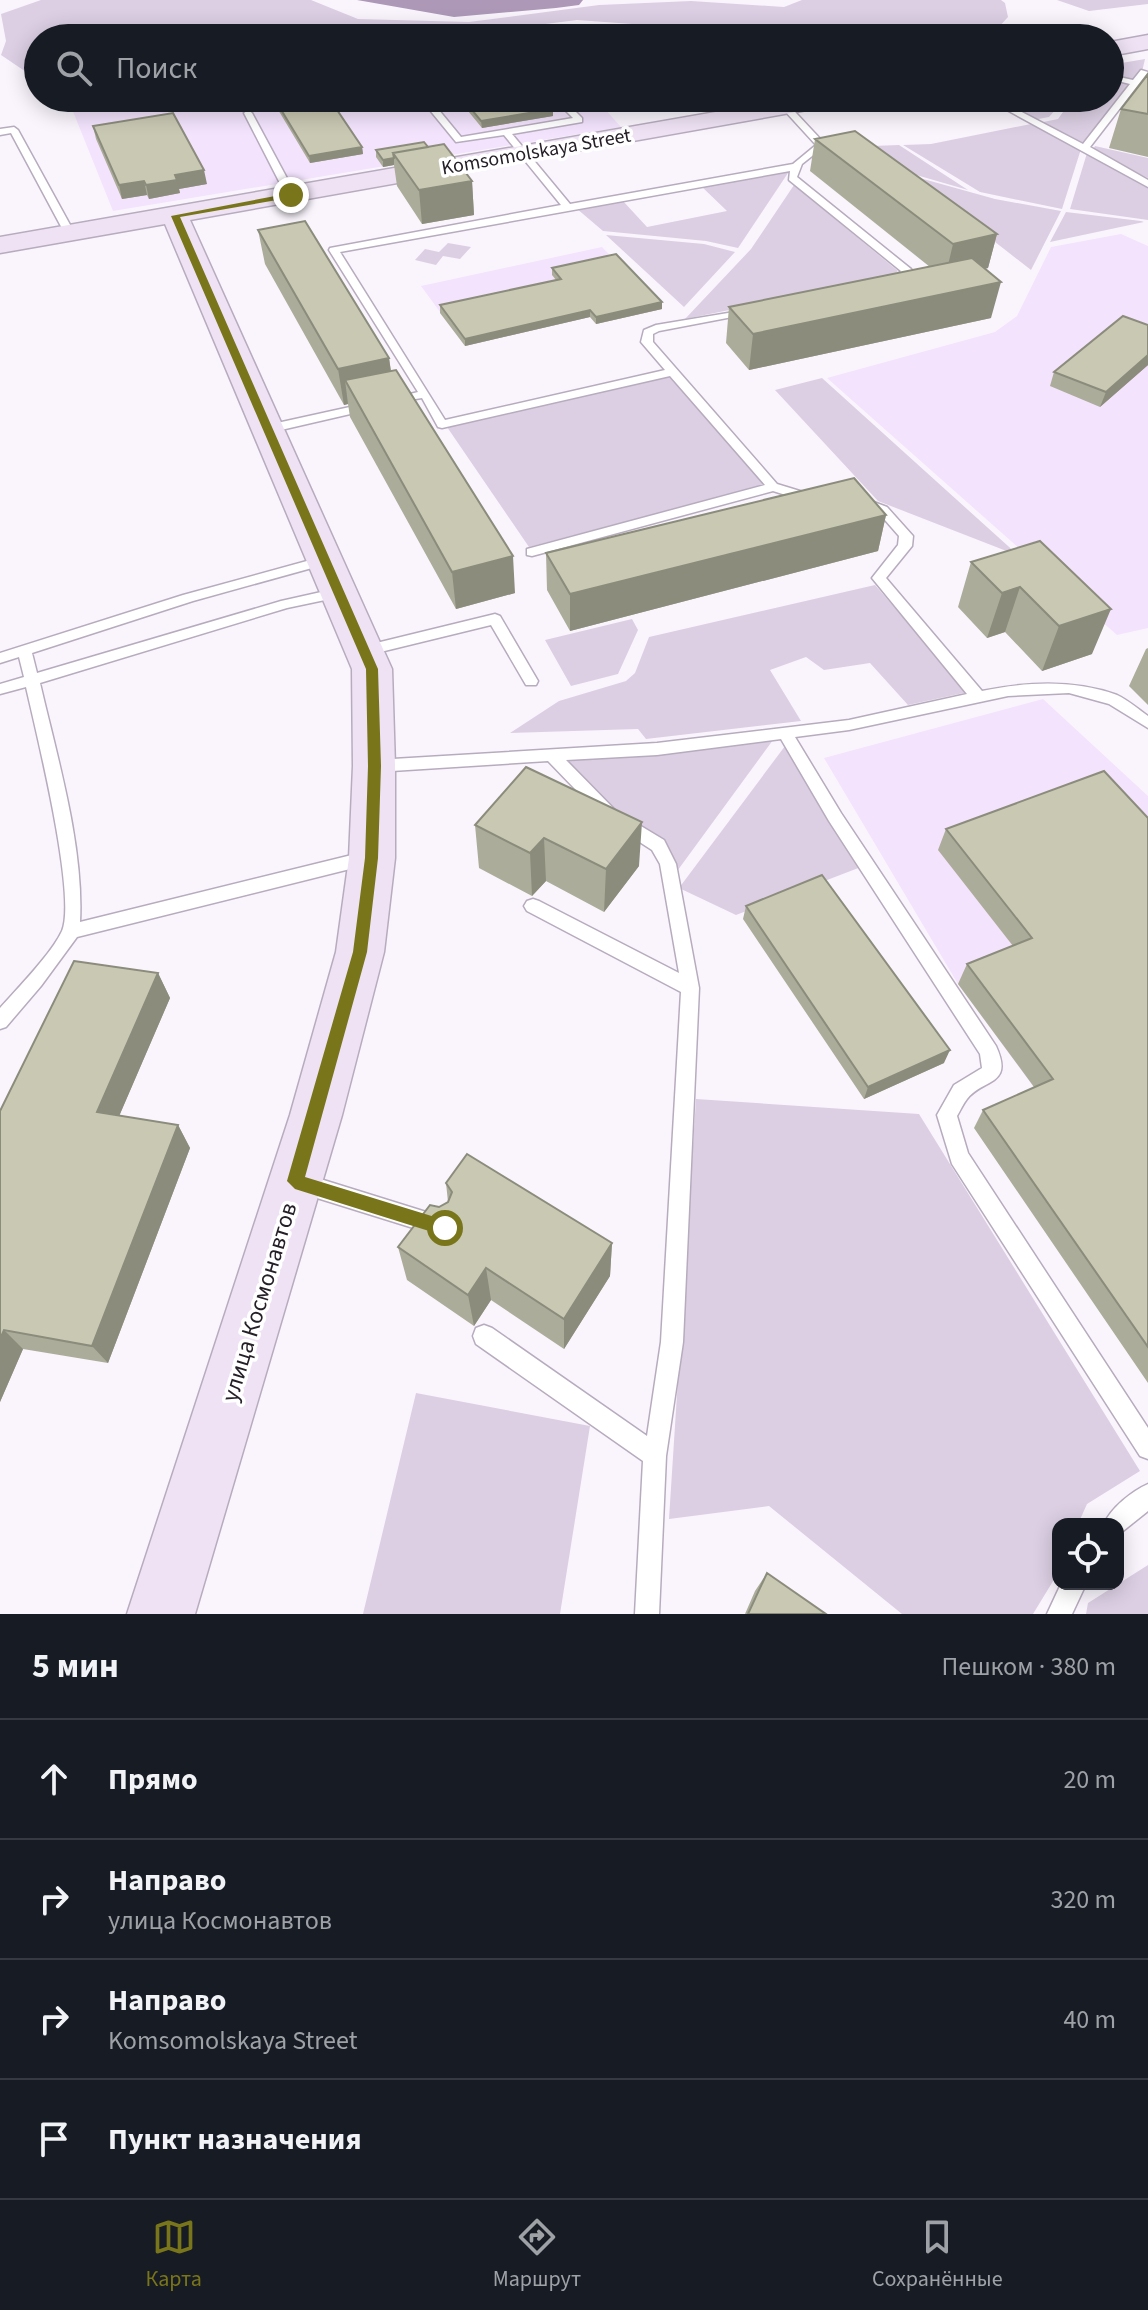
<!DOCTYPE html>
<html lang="ru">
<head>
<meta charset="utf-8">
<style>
  body { margin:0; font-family:"Source Sans 3",sans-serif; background:#20242c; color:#f1f3f6 }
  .controls { position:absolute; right:24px; bottom:24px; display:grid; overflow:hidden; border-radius:16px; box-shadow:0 4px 20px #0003 }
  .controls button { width:72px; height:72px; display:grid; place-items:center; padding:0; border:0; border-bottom:2px solid #363941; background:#171b24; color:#f1f3f6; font:40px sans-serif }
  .stop { position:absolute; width:24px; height:24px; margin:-18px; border:6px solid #79751a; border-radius:50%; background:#fff }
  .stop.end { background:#79751a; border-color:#fff; box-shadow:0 2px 8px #0008 }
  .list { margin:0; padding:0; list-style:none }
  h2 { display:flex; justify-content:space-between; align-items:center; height:104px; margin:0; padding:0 32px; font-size:34px }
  h2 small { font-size:26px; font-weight:400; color:#9ea1a6 }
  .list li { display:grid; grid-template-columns:52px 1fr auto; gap:24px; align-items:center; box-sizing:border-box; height:120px; padding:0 32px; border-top:2px solid #363941 }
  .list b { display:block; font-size:30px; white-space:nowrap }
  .list p { margin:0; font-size:26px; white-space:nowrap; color:#9ea1a6 }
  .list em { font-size:26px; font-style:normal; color:#9ea1a6 }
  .icon { flex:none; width:44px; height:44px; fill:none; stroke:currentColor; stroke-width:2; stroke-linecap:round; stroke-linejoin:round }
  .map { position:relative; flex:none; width:1148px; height:1614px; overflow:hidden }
  .search { position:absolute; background:#171b24; box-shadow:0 4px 20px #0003; left:24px; right:24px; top:24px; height:88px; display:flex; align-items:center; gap:20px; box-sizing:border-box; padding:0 28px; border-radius:44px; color:#9ea1a6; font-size:30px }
  .sheet { height:584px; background:#171b24 }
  nav { display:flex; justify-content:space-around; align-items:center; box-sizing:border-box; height:112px; border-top:2px solid #363941; background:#171b24; font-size:22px; color:#9ea1a6 }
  nav a { display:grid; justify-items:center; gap:4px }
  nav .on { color:#79751a }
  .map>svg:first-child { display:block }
  .built { fill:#f3e3fd }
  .green { fill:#dccfe4 }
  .water { fill:#ad98b8 }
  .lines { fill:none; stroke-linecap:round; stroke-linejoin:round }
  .lane-casing { stroke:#b7acbe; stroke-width:3 }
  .secondary-casing { stroke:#b7acbe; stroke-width:3 }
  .lane { fill:#fff; fill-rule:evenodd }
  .secondary { fill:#eee2f4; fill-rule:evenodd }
  .wall { fill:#acac9a }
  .shaded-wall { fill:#8c8c7d }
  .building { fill:#c8c8b3; stroke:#8c8c7d; stroke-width:2 }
  .route { fill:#79751a }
  .labels { text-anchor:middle; stroke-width:7; stroke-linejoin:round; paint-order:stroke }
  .far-street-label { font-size:20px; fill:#252027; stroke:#fff }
  .street-label { font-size:24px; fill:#252027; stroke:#fff }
</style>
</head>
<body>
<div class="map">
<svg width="1148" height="1614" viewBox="0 0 1148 1614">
  <rect width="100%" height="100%" fill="#faf5fd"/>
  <path class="built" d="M78,98H595L621,127L113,211L68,99Z
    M1121,234L1148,246V628L1117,635L827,378L995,332L1017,316L1051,247Z
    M602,247L662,309L596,324L590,317L465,346L421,286Z
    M1043,699L1148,796V1383L1041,1097L958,984L824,758Z"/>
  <path class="green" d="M41,0H311L358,19L469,22L599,5L691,1L784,7L802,0H1001L1005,3L1008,17L998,28V38H778L715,30L577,20L435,38H38V80L1,55L6,41L1,14Z
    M1057,0H1148V4L1089,11Z
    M1145,59L1142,72L1082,145L1038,123L1058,119L1073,98H1110V65Z
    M994,98H1065V99L1049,117L1033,120Z
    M1031,124L1081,149L1062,209L980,192L903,145L931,144Z
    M899,145L968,190L906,172L872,146Z
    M1095,146L1148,158V178L1092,151Z
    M1087,153L1148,186V220L1070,209Z
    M790,170L738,248L706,241L603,231L576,208L623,201L647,227L727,211L701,186Z
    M909,175L995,199L1061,211L1031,270Z
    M794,185L898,271L891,277L685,319L751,249Z
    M1066,212L1141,221L1144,222L1050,242Z
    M606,235L704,244L735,252L684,307Z
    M448,243L471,247L460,259L443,256L436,265L415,260L425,249L439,252Z
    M670,376L765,485L529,547L447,427Z
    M822,378L1019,556L878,501L775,390Z
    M875,585L968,692L908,705L870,663L824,670L806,657L770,670L801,721L646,739L638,729L510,733L559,701L626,681L635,673L649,637Z
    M632,619L638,630L618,674L571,686L545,640Z
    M773,740L675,874L664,841L614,812L563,759Z
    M785,746L861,867L736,915L679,888Z
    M696,1099L919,1114L1140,1471L1087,1504L1078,1524H1058V1573L1033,1614H902L769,1506L669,1519Z
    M416,1393L590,1426L560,1614H363Z
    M1148,1565V1614H1086L1088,1603Z"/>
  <path class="water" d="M357,0H583L579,5L556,8L454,17Z"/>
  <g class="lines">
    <g class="lane-casing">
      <path id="lane" d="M1141,70L1148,72L1090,147L1148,180V187L985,98H995L1083,144L1130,84L1110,79V75L1133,80Z
        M420,98H429L461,137L573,118L553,98H562L582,118V122L512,134L570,204L793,164L816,145L773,98H782L826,145L802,164L797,177L911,269L912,271L902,282L884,284V280L895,278L901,271L789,180L790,171L340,252L445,420L665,370L641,342L644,330L656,325L752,309V313L748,314L659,331L653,334V342L777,484L813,495V501L808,502L773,491L532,556L527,555V549L765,485L670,376L442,428L438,427L422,398L390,403V399L418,392L329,250L330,248L561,205L504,135L456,142Z
        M248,110L252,113L296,195L294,197L286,195L244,113Z
        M14,127L18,130L74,232L73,234L64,232L11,133L0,135V129Z
        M368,403L372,405V409L268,433L262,429L268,425Z
        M863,498L887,507L913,536L912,546L886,578L982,691C1026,682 1073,679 1117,695C1128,700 1138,709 1148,716V728L1109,704L1069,693L1008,696L849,730L795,737L841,813L996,1046C1014,1086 984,1078 967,1099C963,1104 960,1111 957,1116L968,1153L1148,1428V1459L1140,1456L952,1164L937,1115L954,1085L982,1068L980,1054L829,821L781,739L657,755L566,760L616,811L664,840L676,864L699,988L683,1342L666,1456L659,1614H635L643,1461L476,1344L473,1336L476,1328L484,1325L492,1328L647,1436L661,1342L681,992L527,911L524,906L527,901L533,899L539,901L679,973L660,864L652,850L604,819L548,761L376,772L368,766L376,760L657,743L849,720L967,694L872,578L898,545L899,536L878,512L858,505L857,502Z
        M325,556L332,560L330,563L193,601L32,653L37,673L281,601L339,588L344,590L346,593L344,596L287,608L40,683C57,757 84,846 80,922L368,851L374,853L376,858L374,863L77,937L41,986L6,1027L0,1029V1008C17,989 52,953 62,931C77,896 36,731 26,687L0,694V684L24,677L19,657L0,663V653L183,595Z
        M495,614L500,616L538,681L536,685H526L491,625L364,656L357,651L364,646Z
        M301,1173L439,1216L446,1219L449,1226L446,1233L439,1236L301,1193L294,1190L291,1183L294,1176Z
        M1148,1484V1511L1118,1535V1524H1104C1111,1508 1132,1491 1148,1484Z
        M1061,1584H1086L1072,1614H1047Z"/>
    </g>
    <g class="secondary-casing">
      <path id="secondary" d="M1148,35V49L1110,56V42Z
        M795,98H847L843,103L835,105L190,220L392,669L395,766V858L384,952L342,1115L195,1614H127L290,1115L336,952L349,858L353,766L352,669L165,224L0,253V237Z"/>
    </g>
    <use href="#lane" class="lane"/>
    <use href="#secondary" class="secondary"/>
  </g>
  <path class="wall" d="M1148,74V157L1109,148L1121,109Z
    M271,98H369L332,103L362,147L363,154L310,163Z
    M438,98H542L553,116L482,128L459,100L441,103Z
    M93,126L207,184L179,189L180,193L149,199L147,195L122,199L96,139Z
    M815,139L997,234L988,268L984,269L991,318L749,370L726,343L729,307L930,267L810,171Z
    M428,147L472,181L474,215L422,224L397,186L394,165L383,167L376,157V150Z
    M258,230L389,358L391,371L515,593L456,609L350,417L348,404L344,405L265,264Z
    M552,268L662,302V309L596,324L590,317L465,346L440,313V305L556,280L552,275Z
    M1148,325V365L1100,407L1050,386L1054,372Z
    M886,515L878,551L570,631L547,590L546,553Z
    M1040,541L1092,654L1042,671L1005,632L987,638L958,607L971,562Z
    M1148,648V705L1129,686L1146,649Z
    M526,767L639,866L604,912L546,881L532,896L479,868L475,825Z
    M1148,818V1383L974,1128L983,1110L1034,1087L958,984L967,964L1013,946L938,850L946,829Z
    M746,906L944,1063L864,1099L743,919Z
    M158,973L170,998L119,1116L178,1125L190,1148L108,1363L23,1349L0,1402V1111Z
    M446,1183L612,1243L610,1276L564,1349L491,1300L474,1326L407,1280L398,1247L439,1207L448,1202Z
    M767,1573L826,1614H745L755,1591Z"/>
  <path class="shaded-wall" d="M328,98H369L329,104Z
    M441,98H458L459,100L441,103Z
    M553,109V116L482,128L481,121Z
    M362,147L363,154L310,163L309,156Z
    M394,158V165L383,167V160Z
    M204,170L207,184L179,189L180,193L149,199L146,185L175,175Z
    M144,181L147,195L122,199L119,185Z
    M472,181L474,215L422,224L419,190Z
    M997,234L988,268L945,278L953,244Z
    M1001,282L991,318L749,370L753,334Z
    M662,302V309L596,324V317Z
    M590,310V317L465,346V339Z
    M1148,355V365L1100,407L1106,392Z
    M389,358L394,394L345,380L348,404L344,405L338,369Z
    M886,515L878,551L570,631V594Z
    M513,556L515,593L456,609L452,572Z
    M1020,587L1005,632L987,638L1002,593Z
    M1111,609L1092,654L1042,671L1059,626Z
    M642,822L639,866L604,912L606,869Z
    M544,838L546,881L532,896L530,853Z
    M158,973L170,998L111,1135L97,1112Z
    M950,1050L944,1063L864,1099L868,1087Z
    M178,1125L190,1148L108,1363L92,1346Z
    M612,1243L610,1276L564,1349V1319Z
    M486,1268L491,1300L474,1326L468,1295Z
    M4,1330L23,1349L0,1402V1339Z"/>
  <path class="building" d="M1148,74V114L1121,109Z
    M274,98H329L362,147L309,156Z
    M462,98H542L553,109L481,121Z
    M173,113L204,170L175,175L177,180L146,185L144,181L119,185L93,126Z
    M855,131L997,234L953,244L815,139Z
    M424,142L428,147L393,153L394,158L383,160L376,150Z
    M444,144L472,181L419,190L393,153Z
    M305,221L389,358L338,369L258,230Z
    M616,254L662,302L596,317L590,310L465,339L440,305L561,279L552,268Z
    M972,258L1001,282L753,334L729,307Z
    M1123,316L1148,325V355L1106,392L1054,372Z
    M396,370L513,556L452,572L345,380Z
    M854,478L886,515L570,594L546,553Z
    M1040,541L1111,609L1059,626L1020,587L1002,593L971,562Z
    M526,767L642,822L606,869L544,838L530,853L475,825Z
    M1104,771L1148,818V1347L983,1110L1053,1079L967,964L1032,938L946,829Z
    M822,875L950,1050L868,1087L746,906Z
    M74,961L158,973L97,1112L178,1125L92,1346L4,1330L0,1339V1111Z
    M467,1154L612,1243L564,1319L486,1268L468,1295L398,1247L430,1205L439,1207L448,1202L452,1192L446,1183Z
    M767,1573L826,1614H748Z"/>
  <path class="route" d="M291,193L294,197L180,217L378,669L381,766L378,858L367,952L305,1177L451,1222L453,1228L451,1233L445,1236L295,1189L287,1181L353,952L365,858L368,766L366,669L171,216Z"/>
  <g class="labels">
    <g class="far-street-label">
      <text transform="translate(536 151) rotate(-10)" y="7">Komsomolskaya Street</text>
    </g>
    <g class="street-label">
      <text transform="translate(259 1302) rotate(-73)" y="8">улица Космонавтов</text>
    </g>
  </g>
</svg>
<div class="controls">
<button><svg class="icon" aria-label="locate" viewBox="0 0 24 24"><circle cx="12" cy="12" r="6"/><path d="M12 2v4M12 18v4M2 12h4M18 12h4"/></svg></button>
</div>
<div class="stop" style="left:445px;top:1228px"></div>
<div class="stop end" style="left:291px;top:195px"></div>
<div class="search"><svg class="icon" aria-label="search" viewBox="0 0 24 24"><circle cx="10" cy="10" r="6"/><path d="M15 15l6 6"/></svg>Поиск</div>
</div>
<section class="sheet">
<h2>5 мин<small>Пешком · 380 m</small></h2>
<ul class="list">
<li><svg class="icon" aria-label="ahead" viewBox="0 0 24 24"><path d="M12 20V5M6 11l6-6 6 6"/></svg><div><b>Прямо</b></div><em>20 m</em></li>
<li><svg class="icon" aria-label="right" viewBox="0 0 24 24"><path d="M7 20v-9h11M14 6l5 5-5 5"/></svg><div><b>Направо</b><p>улица Космонавтов</p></div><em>320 m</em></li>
<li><svg class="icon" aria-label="right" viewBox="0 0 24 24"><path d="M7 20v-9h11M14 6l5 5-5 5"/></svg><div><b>Направо</b><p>Komsomolskaya Street</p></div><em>40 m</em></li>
<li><svg class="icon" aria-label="arrive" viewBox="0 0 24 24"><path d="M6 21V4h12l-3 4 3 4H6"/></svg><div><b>Пункт назначения</b></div></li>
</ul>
</section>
<nav>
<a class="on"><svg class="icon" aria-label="map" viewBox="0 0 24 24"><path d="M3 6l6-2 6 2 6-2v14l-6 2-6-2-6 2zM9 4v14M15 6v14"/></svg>Карта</a>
<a><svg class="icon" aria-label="directions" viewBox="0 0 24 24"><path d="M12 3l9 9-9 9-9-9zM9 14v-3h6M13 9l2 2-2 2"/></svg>Маршрут</a>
<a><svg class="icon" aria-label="saved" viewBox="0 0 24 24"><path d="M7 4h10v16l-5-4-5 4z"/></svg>Сохранённые</a>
</nav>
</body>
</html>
